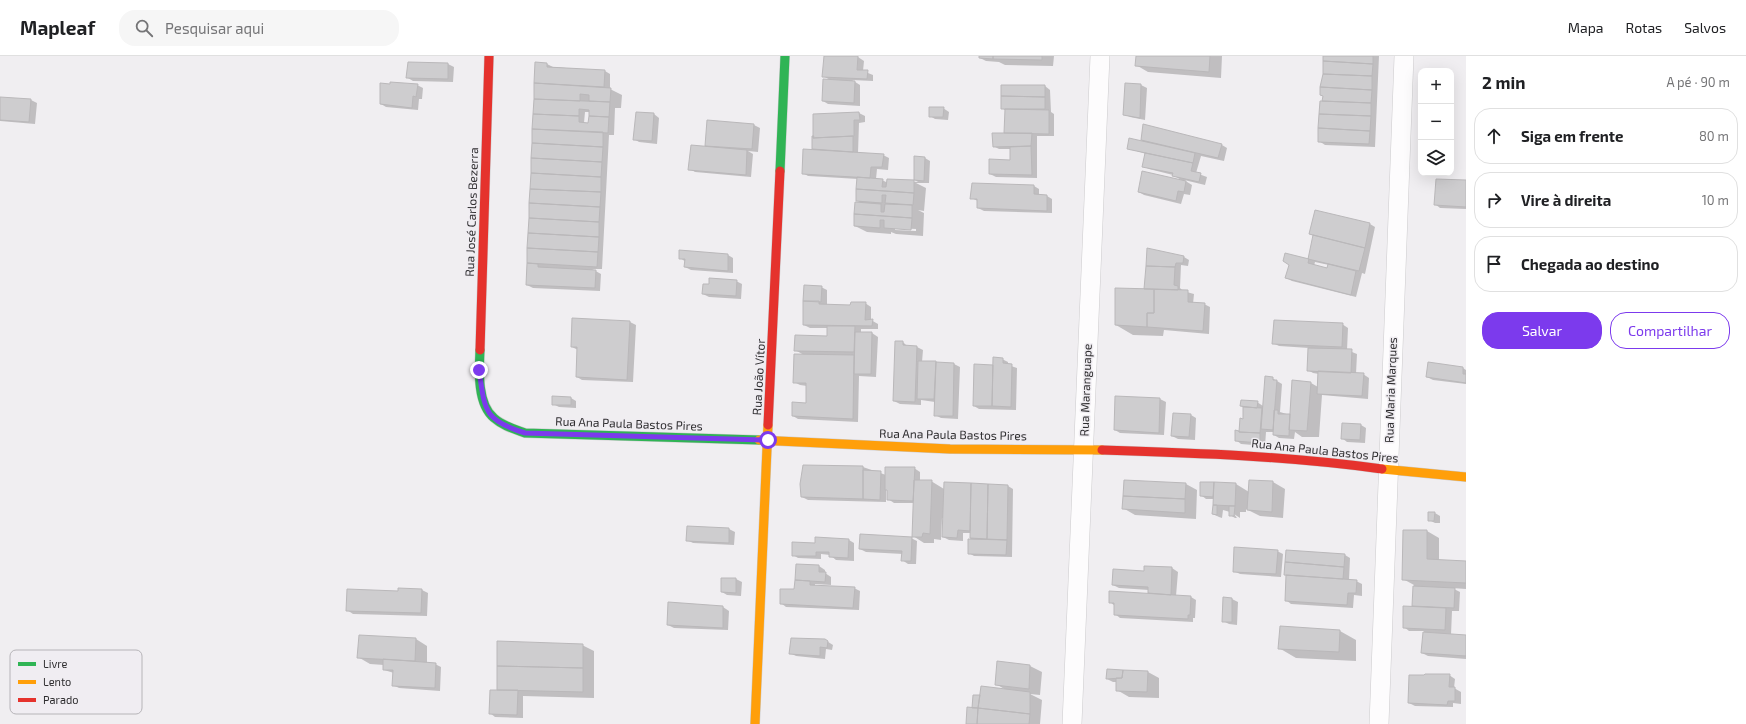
<!DOCTYPE html>
<html lang="pt">
<head>
<meta charset="utf-8">
<style>
  body { margin:0; font-family:"Exo 2",sans-serif; background:#f6f6f6; color:#202124 }
  .controls { position:absolute; right:12px; top:12px; display:grid; overflow:hidden; border-radius:8px; box-shadow:0 4px 16px #0002 }
  .controls button { width:36px; height:36px; display:grid; place-items:center; padding:0; border:0; border-bottom:1px solid #e0e0e0; background:#fff; color:#202124; font:20px sans-serif }
  .stop { position:absolute; width:12px; height:12px; margin:-9px; border:3px solid #7c3aed; border-radius:50%; background:#fff }
  .stop.end { background:#7c3aed; border-color:#fff; box-shadow:0 1px 4px #0008 }
  .list { margin:0; padding:0; list-style:none }
  h2 { display:flex; justify-content:space-between; align-items:center; height:52px; margin:0; padding:0 16px; font-size:17px }
  h2 small { font-size:13px; font-weight:400; color:#757577 }
  .list li { display:grid; grid-template-columns:26px 1fr auto; gap:12px; align-items:center; box-sizing:border-box; height:56px; margin:0 8px 8px; padding:0 8px; border:1px solid #e0e0e0; border-radius:16px }
  .list b { display:block; font-size:15px; white-space:nowrap }
  .list em { font-size:13px; font-style:normal; color:#757577 }
  .actions { display:flex; gap:8px; padding:12px 16px }
  .actions a { flex:1; padding:9px 0; border:1px solid #7c3aed; border-radius:16px; text-align:center; font-size:14px; color:#7c3aed }
  .actions .main { background:#7c3aed; color:#fff }
  .icon { flex:none; width:22px; height:22px; fill:none; stroke:currentColor; stroke-width:2; stroke-linecap:round; stroke-linejoin:round }
  .map { position:relative; flex:none; width:1466px; height:668px; overflow:hidden }
  header { display:flex; align-items:center; gap:24px; box-sizing:border-box; height:56px; padding:0 20px; background:#fff; border-bottom:1px solid #e0e0e0 }
  header strong { font-size:19px }
  nav { display:flex; gap:22px; margin-inline-start:auto; font-size:14px }
  .search { width:280px; height:36px; background:#f6f6f6; display:flex; align-items:center; gap:10px; box-sizing:border-box; padding:0 14px; border-radius:16px; color:#757577; font-size:15px }
  main { display:flex }
  aside { flex:1; background:#fff }
  .map>svg:first-child { display:block }
  .shadow { fill:#0003; fill-rule:evenodd }
  .building { fill:#cecdcf; stroke:#bab8ba }
  .lines { fill:none; stroke-linecap:round; stroke-linejoin:round }
  .street-casing { stroke:#cccbcd; stroke-width:20 }
  .fast-casing { stroke:#cccbcd; stroke-width:10 }
  .slow-casing { stroke:#cccbcd; stroke-width:10 }
  .jam-casing { stroke:#cccbcd; stroke-width:10 }
  .street { stroke:#fdfcfd; stroke-width:19 }
  .fast { stroke:#30b455; stroke-width:9 }
  .slow { stroke:#ff9f0a; stroke-width:9 }
  .jam { stroke:#e5322d; stroke-width:9 }
  .route { stroke:#7c3aed; stroke-width:5 }
  .labels { text-anchor:middle; stroke-width:3; stroke-linejoin:round; paint-order:stroke }
  .street-label { font-size:12px; fill:#2f2e30; stroke:#f0edf2 }
  .key { fill:#f0edf2; stroke:#b6b4b8; stroke-width:1 }
  .key-label { font-size:11px; fill:#2f2e30 }
</style>
</head>
<body>
<header>
<strong>Mapleaf</strong>
<div class="search"><svg class="icon" aria-label="search" viewBox="0 0 24 24"><circle cx="10" cy="10" r="6"/><path d="M15 15l6 6"/></svg>Pesquisar aqui</div>
<nav><a>Mapa</a><a>Rotas</a><a>Salvos</a></nav>
</header>
<main>
<div class="map">
<svg width="1466" height="668" viewBox="0 0 1466 668">
  <rect width="100%" height="100%" fill="#f0eef1"/>
  <path class="shadow" d="M825,0L858,1L864,5L863,15L873,19V25L852,24L860,29V50L828,48L823,45L832,25L823,20Z
    M980,0H1054L1053,10L1005,9L999,6L986,5L980,2Z
    M1137,0H1222L1221,22L1148,16L1136,9Z
    M1325,0H1379L1375,91L1325,89L1319,85L1324,40Z
    M536,7L547,8L553,11L605,15L610,18V33L622,39L621,52H615L614,79H609L602,213H592L601,218L600,235L533,232L527,229ZM540,27H548V29H540ZM585,56H590L589,68L584,67Z
    M448,8L454,11L453,26L413,25L408,22Z
    M1126,28L1141,29L1147,32L1145,64L1130,61L1124,58Z
    M417,29L423,32L422,43H419L418,54L386,51L381,48Z
    M1045,30L1050,34L1051,56L1054,58V80H1037V122L996,121L990,118L1011,105V93H999L993,90L1005,78L1006,55L1002,52Z
    M0,42L31,44L37,47L35,68L0,65Z
    M943,52L949,56L948,64L935,63L930,60Z
    M859,57L865,60V66L859,67L858,97L883,99L889,102L888,114L877,113L876,123L882,124L888,127V124L918,126L915,124L925,102L930,105L929,127H916L926,132L924,155L918,154L924,157L923,180L896,178L891,176V178L867,176L855,170L862,148L857,144L858,123L808,120L803,117L813,94L814,59ZM895,172L916,173V175L895,174Z
    M637,58H654L659,62L657,88L639,86L634,83Z
    M708,65L754,69L760,72L758,96L748,95L753,98L751,121L695,116L690,113L706,91Z
    M1144,70L1222,89L1227,92L1224,105L1201,100L1196,117L1207,121L1205,129L1184,124L1192,129L1190,139L1184,138L1181,148L1144,139L1139,136L1181,124L1173,119L1149,113L1143,110L1146,98L1128,92L1142,86Z
    M1466,125V153L1440,152L1435,148Z
    M1034,130L1039,133V140H1047L1052,143V157L984,155L978,152V145L971,142Z
    M1370,168L1375,171L1365,218L1362,217L1356,241L1292,225L1286,222L1308,204L1314,180L1310,178ZM1315,206L1329,209L1327,214L1314,210Z
    M1148,193L1184,201L1189,204L1188,210L1181,209L1180,232L1183,235L1194,238L1193,248H1204L1210,251L1209,278L1164,274L1163,280L1133,279L1116,269L1149,234Z
    M728,199L733,202V217L691,214L685,211L686,206L680,202Z
    M736,225L742,228L741,243L709,241L703,238Z
    M821,231L827,234V249L851,250L865,247L871,251V264L878,268V273H861V277H872L878,281L876,321L859,320L858,366L798,363L793,360L807,348V330L800,329L794,326L804,299L795,294L828,281V272H810L804,269Z
    M573,263L630,266L636,269L633,326L582,324L577,321L578,294L572,291Z
    M1342,268L1348,272L1347,294L1357,298L1356,318H1363L1369,322L1368,343L1322,339L1319,381H1302L1295,376L1294,383L1279,382L1274,379V376H1266L1265,390L1241,388L1236,384V375L1240,376L1244,364V352L1241,350L1257,346L1263,350L1272,322L1282,328L1280,356L1290,359L1311,327L1318,331L1319,318L1313,317L1308,314L1309,292L1279,290L1273,287Z
    M903,286L908,291H917L923,294L922,306L954,308L960,311L958,363L941,362L935,359V346L921,344V349L900,348L894,345Z
    M1002,303L1008,306V309L1017,312L1016,354L979,353L974,350Z
    M1429,307L1463,312L1466,314V328L1433,324L1427,321Z
    M1116,341L1160,343L1166,346L1164,379L1120,377L1115,374Z
    M571,342L576,345V352L559,351L553,348Z
    M1191,359L1196,362L1195,384L1178,383L1172,380Z
    M1361,369L1366,372L1365,387L1347,386L1342,382Z
    M804,410L863,411L886,419L914,412L920,416V425H931L944,433L945,427L1008,430L1013,433L1012,501L974,500L969,497L971,477H963V485L949,484L943,481L944,462H942L941,484L934,483V487H924L913,480L914,447H894L888,443V435L886,433V446L808,444L802,441Z
    M1273,426L1285,433L1283,462L1260,460L1246,453V456H1240V462L1234,458L1237,462H1235L1230,459V456L1223,454L1222,462L1219,461L1213,458L1214,443H1206L1201,439V427L1236,428L1249,436Z
    M1186,428L1197,434L1196,463L1135,459L1123,452Z
    M1435,457L1440,460V467H1435L1429,464Z
    M688,472L729,473L735,476L734,489L693,487L687,484Z
    M1404,475H1427L1439,482V504L1466,506V533L1452,532L1460,536L1459,555H1452L1451,579L1466,580V603L1428,600L1422,597L1424,575H1409L1404,571L1413,551L1414,529L1403,523Z
    M911,482L917,485L916,508H908L902,504L903,498L866,496L860,493Z
    M849,484L854,487V505L836,504L830,499L821,498V503L798,502L793,499L816,489Z
    M1277,495L1283,498L1281,521L1240,518L1234,515Z
    M1345,499L1350,502L1349,524L1356,525L1362,528V540L1354,539L1353,552L1291,548L1286,544Z
    M797,509L819,510L825,514V517L831,521V529L815,528V530L854,532L860,535L859,554L786,551L781,547L795,534Z
    M1145,511L1172,512L1178,516L1176,540L1191,541L1196,544L1195,562H1193V566L1120,562L1115,558V550L1110,546L1149,538V534L1119,532L1113,529L1145,516Z
    M736,523L742,526L741,540L727,539L722,536Z
    M422,534L428,537L427,560L353,558L347,554L399,536Z
    M1232,543L1238,546L1237,569L1229,568L1223,565Z
    M723,551L729,555L728,574L674,572L668,569Z
    M1340,575L1356,584V605L1296,602L1279,592Z
    M416,583L427,590V607L435,608L441,611L440,635L399,632L393,629L394,617L384,614V609L370,608L358,601Z
    M825,584L833,589L832,594L826,593L825,603L796,600L790,597Z
    M582,589L594,595V642L523,640V662L495,661L490,657L501,635Z
    M998,606L1030,610L1042,616L1040,639L1030,638L1042,644L1040,668H967L973,653L1006,634L996,628Z
    M1148,616L1159,622V642L1129,641L1117,634V626H1113L1107,623Z
    M1449,619L1455,623L1454,632L1461,636V648L1453,647V651L1415,650L1409,647Z"/>
  <path class="building" d="M824,0H858L857,14H868L867,23L822,21Z
    M979,0H993V3L979,2Z
    M993,0H1042V4L993,3Z
    M1136,0H1210L1209,16L1135,10Z
    M1323,0H1373V8L1323,5Z
    M1323,5L1373,8L1372,20L1323,18Z
    M408,6L448,7V23L406,22Z
    M535,6L547,7V11L605,14L604,31L534,27Z
    M1323,18L1372,20V34L1320,31Z
    M823,23L855,25L854,47L822,45Z
    M390,26L418,28L416,41L413,40L412,52L380,48V27L390,28Z
    M534,27L611,32L610,46L589,45V39L580,38V45L534,43Z
    M1125,27L1141,28L1140,62L1123,59Z
    M1001,29H1045V41L1001,40Z
    M1320,31L1372,34L1371,47L1322,45L1323,40L1320,39Z
    M1001,40L1045,41V53H1001Z
    M0,41L31,43L29,66L0,64Z
    M534,43L610,46L609,61L589,60V54L579,53V60L533,58Z
    M1320,45L1371,47V60L1319,58Z
    M929,51H944L943,61H929Z
    M1005,53L1049,54V78L1004,77Z
    M636,56L654,57L652,85L633,84Z
    M859,56L860,64H854V80L813,82V58Z
    M533,58L579,60V66L588,67L589,60L609,61L608,77L532,73Z
    M1319,58L1371,60L1370,75L1318,72Z
    M707,64L754,68L752,93L705,90Z
    M1143,68L1222,88L1218,102L1141,84Z
    M1318,72L1370,75L1369,88L1318,86Z
    M532,73L603,76V91L532,87Z
    M992,77H1032L1031,90L993,91Z
    M812,80H814L813,82L853,80V96L812,93Z
    M1129,82L1195,97L1193,107L1127,93Z
    M532,87L603,91L602,106L531,102Z
    M691,89L747,94L746,119L688,114Z
    M1031,90L1032,119L989,118V103L1010,104V91Z
    M803,93L884,98L882,111H871L870,122L802,118Z
    M1145,97L1193,107L1191,115L1201,117L1199,126L1172,120L1173,117L1142,111Z
    M914,100L925,101L924,125L914,124Z
    M531,102L602,106L601,121L531,117Z
    M1142,115L1186,125L1184,136L1178,135L1176,145L1138,136Z
    M531,117L601,121V136L530,133Z
    M857,121L883,123L882,131H886L887,123L914,124V137L856,133Z
    M1436,123L1466,124V151L1434,149Z
    M972,127L1034,129V138L1047,139V155L977,152V143H970Z
    M530,133L601,136L600,151L529,147Z
    M856,133L914,137L913,149L885,147L886,139H882V147L856,145Z
    M855,146L881,148V156H884L885,148L912,149V162L854,158Z
    M529,147L600,151L599,166L529,162Z
    M1315,154L1370,167L1365,192L1309,178Z
    M854,158L912,162L911,174L884,172V164H880V172L854,170Z
    M529,162L599,166V181L528,177Z
    M528,177L599,181L598,196L527,192Z
    M1313,179L1365,192L1359,215L1308,203Z
    M527,192L598,196L597,211L527,207Z
    M1147,192L1184,200L1183,207H1176L1175,211L1146,210Z
    M679,194L728,198V215L684,211L685,203H679Z
    M1285,197L1309,203L1308,207L1327,212L1328,208L1356,215L1351,239L1285,222L1289,209L1283,205Z
    M527,207L538,208V211L596,214L595,232L526,229Z
    M1146,210L1175,211L1174,229L1178,230V234L1144,233Z
    M709,222L737,224L736,240L702,238L703,228H709Z
    M804,229L822,230L821,246L803,245Z
    M1115,232L1154,233V257H1147V271L1115,269Z
    M1154,233L1188,234V246L1205,247L1203,275L1147,271V257H1154Z
    M803,245H819V248L850,249L851,246H866L865,264L873,263L872,270L803,269Z
    M572,262L630,265L627,324L576,321L577,291H571Z
    M1274,264L1343,267L1342,291L1272,288Z
    M827,270H855L854,296L794,295L795,279L827,280Z
    M855,276H872L871,318H854Z
    M895,285H903V289L917,290L915,346L893,345Z
    M1308,292L1352,293L1351,317L1307,315Z
    M794,298L854,299L853,363L792,360V346L806,347V327H793Z
    M993,301L1003,302V307L1012,308L1011,351L992,350Z
    M918,305H936L934,343H917Z
    M936,306L954,307L953,360H934Z
    M1428,306L1463,311V318H1466V327L1426,321Z
    M974,308L993,309L992,350H973Z
    M1318,315L1364,317L1362,340L1317,338Z
    M1265,320L1273,321V324H1277L1273,374L1261,373Z
    M1292,324L1311,326L1307,375L1289,374Z
    M552,340L571,341V349H552Z
    M1115,340L1160,342L1159,377L1114,374Z
    M1241,344L1258,345L1257,352L1240,350Z
    M1243,351L1262,352L1260,377L1239,376L1240,362L1243,363Z
    M1274,354H1278V358H1290L1289,380L1273,379Z
    M1173,357L1191,358L1189,381L1171,380Z
    M1342,367L1361,368L1360,384L1341,383Z
    M1235,374L1239,375V376L1260,377V387L1235,385Z
    M803,409L863,410V443L801,441L800,428Z
    M885,411H915L913,445L887,444V434H885Z
    M863,414L881,415L880,444L863,443Z
    M914,424H932L930,478L923,477L922,481H912Z
    M1124,424L1186,427L1185,443L1123,440Z
    M1249,424L1273,425L1272,456L1247,454Z
    M944,426L971,427L970,475L958,474L957,482L942,481Z
    M1200,426H1214L1213,441L1200,440Z
    M1214,426L1236,427L1235,450L1213,449Z
    M971,427L988,428L987,483L970,482Z
    M988,428L1008,429L1007,484L987,483Z
    M1123,440L1185,443V457L1122,453Z
    M1213,449H1217V459L1212,458Z
    M1229,450H1235L1234,460H1229Z
    M1428,456H1435L1434,465H1428Z
    M687,470L729,472V487L686,485Z
    M1403,474H1427V503L1466,505V527L1402,524Z
    M860,478L912,481L911,505H901L902,495L859,493Z
    M815,481L849,483L848,502L829,501V496H816V500H792V486L815,487Z
    M968,483L1007,484L1006,499L968,498Z
    M1234,491L1278,494L1276,518L1233,516Z
    M1286,494L1345,498L1344,511L1285,506Z
    M1285,506L1344,511L1343,523L1284,519Z
    M796,508L819,509V516H826L825,526L795,524Z
    M1144,510L1172,511L1171,539L1148,537V531L1112,529L1113,513L1144,515Z
    M1286,519L1357,524L1356,537H1348L1347,549L1285,545Z
    M721,522H736V537L721,536Z
    M795,524L810,525V529L855,531L853,552L780,548V533H794Z
    M1413,530L1455,532L1454,552L1412,550Z
    M398,532L422,533L421,557L346,555L347,533L398,535Z
    M1109,535L1191,540L1190,559H1188V563L1114,559V547H1109Z
    M1223,541L1232,542V566H1222Z
    M668,546L723,550V572L667,569Z
    M1403,550L1446,552L1445,574L1403,572Z
    M1280,570L1340,574L1339,596L1278,593Z
    M1423,576L1466,579V600L1421,597Z
    M359,579L416,582L415,605L357,602Z
    M791,582L825,583L828,585L827,592L820,591V600L789,598Z
    M497,585L583,588V612L497,610Z
    M383,603L436,607L435,632L392,630L393,614H383Z
    M997,605L1030,609L1029,633L995,629Z
    M497,610L583,612V636L497,634Z
    M1107,613L1123,614L1122,622L1106,623Z
    M1123,614L1148,615L1147,636L1116,635V622H1122Z
    M1425,618H1450L1449,631H1455V645H1448L1447,649L1408,647L1409,619H1424Z
    M981,630L1030,636V658L978,652Z
    M490,634H518L517,659L489,658Z
    M973,639H980L978,652H972Z
    M967,651L978,652L977,668H966Z
    M978,652L1030,658L1029,668H977Z"/>
  <g class="lines">
    <g class="street-casing">
      <path id="street" d="M1072,668L1100,0
        M1379,668L1404,0"/>
    </g>
    <g class="fast-casing">
      <path id="fast" d="M780,115L785,0
        M480,294C479,315 477,348 494,362C503,370 514,373 525,377L759,384"/>
    </g>
    <g class="slow-casing">
      <path id="slow" d="M759,384L950,393L1102,394
        M1382,413L1466,421
        M755,668L768,369"/>
    </g>
    <g class="jam-casing">
      <path id="jam" d="M480,294L489,0
        M768,369L780,115
        M1102,394C1196,397 1289,400 1382,413"/>
    </g>
    <use href="#street" class="street"/>
    <use href="#fast" class="fast"/>
    <use href="#slow" class="slow"/>
    <use href="#jam" class="jam"/>
  </g>
  <g class="lines">
    <path class="route" d="M479,314C485,354 483,364 525,377L768,384"/>
  </g>
  <g class="labels">
    <g class="street-label">
      <text transform="translate(472 156) rotate(-88)" y="4">Rua José Carlos Bezerra</text>
      <text transform="translate(759 321) rotate(-87)" y="4">Rua João Vítor</text>
      <text transform="translate(1086 334) rotate(-88)" y="4">Rua Maranguape</text>
      <text transform="translate(1391 334) rotate(-88)" y="4">Rua Maria Marques</text>
      <text transform="translate(629 368) rotate(2)" y="4">Rua Ana Paula Bastos Pires</text>
      <text transform="translate(953 379) rotate(1)" y="4">Rua Ana Paula Bastos Pires</text>
      <text transform="translate(1325 395) rotate(6)" y="4">Rua Ana Paula Bastos Pires</text>
    </g>
  </g>
  <rect x="10" y="594" width="132" height="64" rx="6" class="key"/>
  <rect x="18" y="606" width="18" height="4" fill="#30b455"/>
  <rect x="18" y="624" width="18" height="4" fill="#ff9f0a"/>
  <rect x="18" y="642" width="18" height="4" fill="#e5322d"/>
  <g class="key-label">
    <text x="43" y="612">Livre</text>
    <text x="43" y="630">Lento</text>
    <text x="43" y="648">Parado</text>
  </g>
</svg>
<div class="controls">
<button>+</button>
<button>−</button>
<button><svg class="icon" aria-label="layers" viewBox="0 0 24 24"><path d="M12 4l9 5-9 5-9-5zM3 14l9 5 9-5"/></svg></button>
</div>
<div class="stop" style="left:768px;top:384px"></div>
<div class="stop end" style="left:479px;top:314px"></div>
</div>
<aside>
<h2>2 min<small>A pé · 90 m</small></h2>
<ul class="list">
<li><svg class="icon" aria-label="ahead" viewBox="0 0 24 24"><path d="M12 20V5M6 11l6-6 6 6"/></svg><div><b>Siga em frente</b></div><em>80 m</em></li>
<li><svg class="icon" aria-label="right" viewBox="0 0 24 24"><path d="M7 20v-9h11M14 6l5 5-5 5"/></svg><div><b>Vire à direita</b></div><em>10 m</em></li>
<li><svg class="icon" aria-label="arrive" viewBox="0 0 24 24"><path d="M6 21V4h12l-3 4 3 4H6"/></svg><div><b>Chegada ao destino</b></div></li>
</ul>
<div class="actions"><a class="main">Salvar</a><a>Compartilhar</a></div>
</aside>
</main>
</body>
</html>
